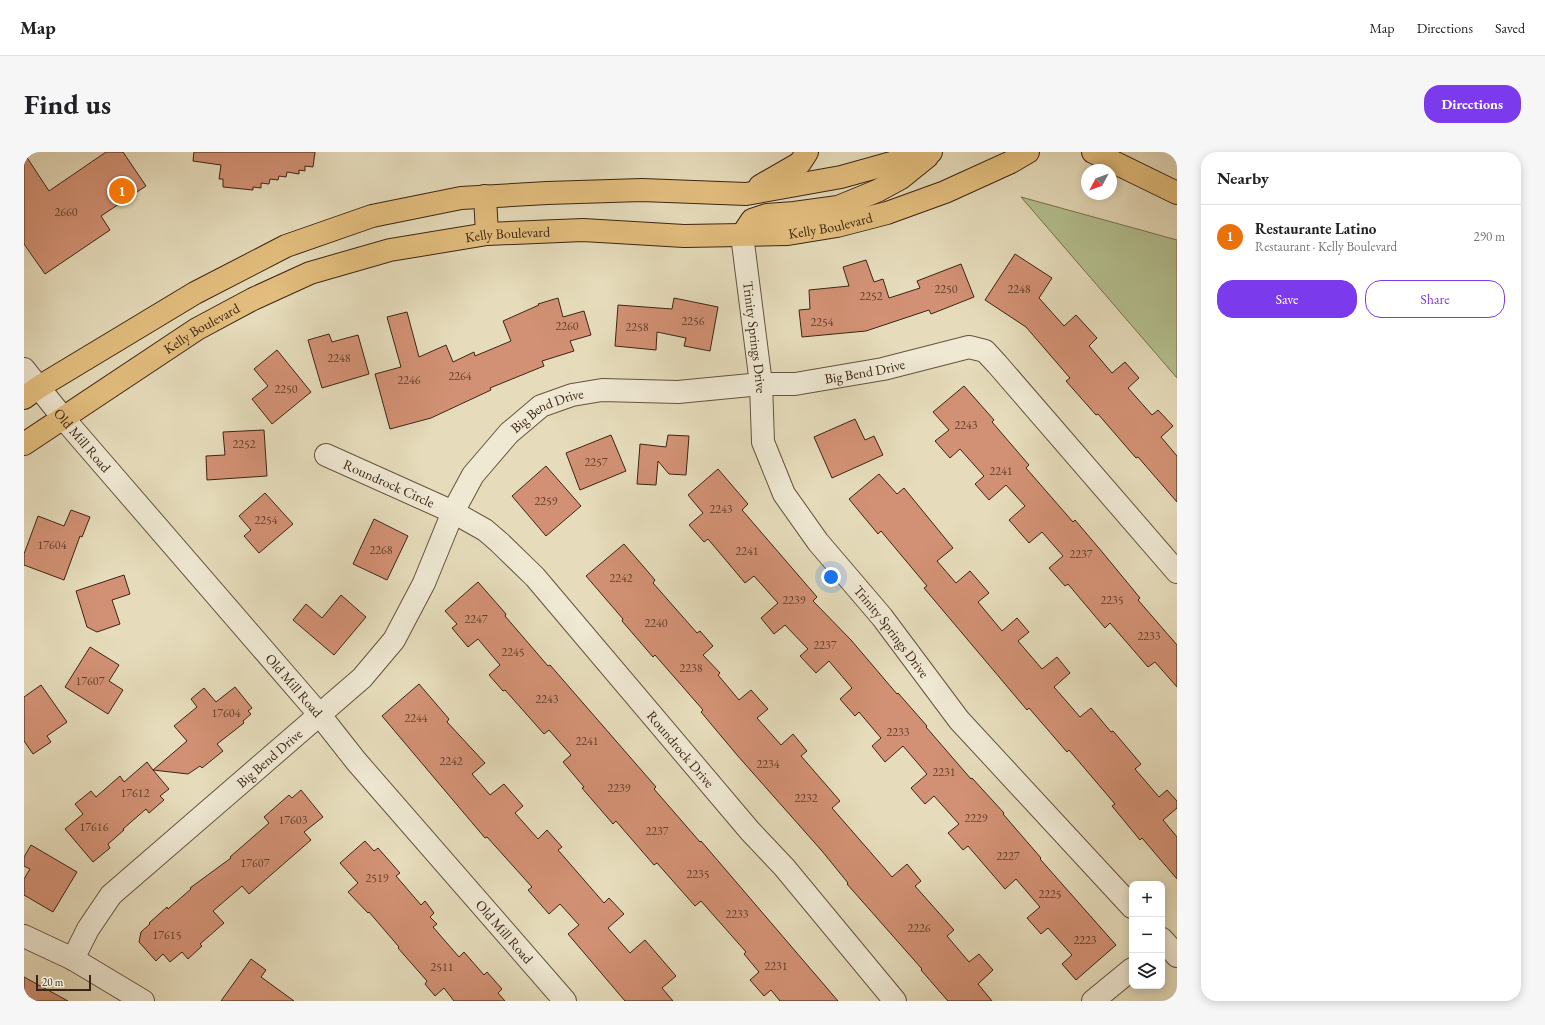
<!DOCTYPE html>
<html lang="en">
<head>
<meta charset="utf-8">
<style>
  body { margin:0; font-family:"EB Garamond",serif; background:#f6f6f6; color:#202124 }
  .controls { position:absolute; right:12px; bottom:12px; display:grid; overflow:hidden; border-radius:8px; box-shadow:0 2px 10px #0003 }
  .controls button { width:36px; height:36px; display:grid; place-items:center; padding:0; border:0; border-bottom:1px solid #e0e0e0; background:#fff; color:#202124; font:20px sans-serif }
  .compass { position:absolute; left:1057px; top:12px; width:36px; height:36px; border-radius:50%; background:#fff; box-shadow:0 2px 10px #0003; rotate:229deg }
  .scale { position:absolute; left:12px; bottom:10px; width:55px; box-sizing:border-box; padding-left:4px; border:2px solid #3c2513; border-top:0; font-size:11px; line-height:14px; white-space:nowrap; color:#3c2513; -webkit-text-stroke:3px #efe8d3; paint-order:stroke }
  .you { position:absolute; left:807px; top:425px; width:14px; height:14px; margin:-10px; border:3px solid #fff; border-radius:50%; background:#1a73e8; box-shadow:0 0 0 6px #1a73e833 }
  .badge { display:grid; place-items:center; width:26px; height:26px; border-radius:50%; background:#7c3aed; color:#fff; font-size:13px; font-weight:700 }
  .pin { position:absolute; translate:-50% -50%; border:2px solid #fff; box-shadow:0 1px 4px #0006 }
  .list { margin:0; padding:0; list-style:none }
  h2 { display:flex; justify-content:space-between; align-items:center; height:52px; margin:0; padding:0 16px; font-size:17px }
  h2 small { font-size:13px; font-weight:400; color:#757577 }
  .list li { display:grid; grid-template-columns:26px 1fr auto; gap:12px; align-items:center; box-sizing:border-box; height:64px; padding:0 16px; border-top:1px solid #e0e0e0 }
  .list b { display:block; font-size:15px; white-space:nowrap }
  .list p { margin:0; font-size:13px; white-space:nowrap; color:#757577 }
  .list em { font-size:13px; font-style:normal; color:#757577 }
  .actions { display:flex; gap:8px; padding:12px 16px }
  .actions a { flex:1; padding:9px 0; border:1px solid #7c3aed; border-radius:16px; text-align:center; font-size:14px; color:#7c3aed }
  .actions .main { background:#7c3aed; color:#fff }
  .icon { flex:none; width:22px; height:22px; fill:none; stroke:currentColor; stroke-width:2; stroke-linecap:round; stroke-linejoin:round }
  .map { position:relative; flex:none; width:1153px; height:849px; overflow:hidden; border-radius:16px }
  header { display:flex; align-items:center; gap:24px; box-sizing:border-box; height:56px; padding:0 20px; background:#fff; border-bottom:1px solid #e0e0e0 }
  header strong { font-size:19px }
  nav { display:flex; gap:22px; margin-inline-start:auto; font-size:14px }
  .intro { display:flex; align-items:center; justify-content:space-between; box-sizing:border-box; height:96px; padding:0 24px }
  h1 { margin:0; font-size:28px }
  .button { padding:10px 18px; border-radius:16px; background:#7c3aed; color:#fff; font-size:14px; font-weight:700 }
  main { display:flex; gap:24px; padding:0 24px }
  aside { flex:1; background:#fff; border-radius:16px; box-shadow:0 2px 10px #0003 }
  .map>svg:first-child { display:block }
  .grass { fill:#b4c090; stroke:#787252 }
  .building { fill:#d29174; stroke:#3c2513 }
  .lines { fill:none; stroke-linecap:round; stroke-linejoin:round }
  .minor-casing { stroke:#66533d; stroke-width:24 }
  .major-casing { stroke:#3c2513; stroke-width:24 }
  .minor { stroke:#efe8d3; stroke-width:22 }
  .major { stroke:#e3be7e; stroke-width:22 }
  .labels { text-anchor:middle; stroke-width:3; stroke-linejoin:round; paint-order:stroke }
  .number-label { font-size:12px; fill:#62402b }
  .street-label { font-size:14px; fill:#3c2513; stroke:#efe8d3 }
</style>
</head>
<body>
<header>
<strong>Map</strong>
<nav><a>Map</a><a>Directions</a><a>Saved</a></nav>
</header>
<div class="intro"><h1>Find us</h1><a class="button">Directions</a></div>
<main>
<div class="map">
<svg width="1153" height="849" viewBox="0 0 1153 849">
  <rect width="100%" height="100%" fill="#e6dcbb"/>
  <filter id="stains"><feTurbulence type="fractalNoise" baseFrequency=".005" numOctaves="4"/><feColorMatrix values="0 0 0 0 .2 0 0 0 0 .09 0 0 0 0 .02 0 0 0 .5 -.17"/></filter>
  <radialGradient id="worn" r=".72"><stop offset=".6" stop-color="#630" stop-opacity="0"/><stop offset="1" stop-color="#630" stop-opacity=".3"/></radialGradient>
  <path class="grass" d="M997,45L1153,88V226Z"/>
  <path class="building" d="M82,0H99L122,34L77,64L86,78L21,122L0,92V1L25,39Z
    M170,0H291L289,15L281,14V19L275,18V22L263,20L262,25L255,24L254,28L246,27L245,32L237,31V36L229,35V38L199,35V27H195L197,13L169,9Z
    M991,102L1028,126L1015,146L1040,174L1052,163L1073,186L1065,194L1088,221L1101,210L1115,226L1104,236L1128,263L1134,258L1149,274L1137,285L1153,304V350L1114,305L1112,306L1074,262L1072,263L1042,229L1046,226L1002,175L961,148Z
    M842,108L850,130L859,127L865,146L896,136L893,129L937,112L950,145L907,162L905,158L842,179L778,185L775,158L786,157L785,138L825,134L819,115Z
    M534,146L539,165L560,159L567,183L546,189L550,199L518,209L520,214L466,236L467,238L407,266L366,277L351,222L377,215L363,165L383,160L395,205L422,193L429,210L450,200L451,204L487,189L479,169L515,153L514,152Z
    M650,146L694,155L686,199L660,194L662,186L633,180L632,198L591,194L594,153L648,157Z
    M305,182L308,190L334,183L345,222L298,236L284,188Z
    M253,198L287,240L248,272L228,247L244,234L230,217Z
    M940,234L970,268L968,270L1005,313L1002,316L1049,370L1051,368L1079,401L1116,446L1114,448L1153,493V535L1131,510L1124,515L1086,471L1081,476L1044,432L1041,434L1025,416L1039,404L1018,380L1005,391L985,368L1001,354L982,333L965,348L951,332L960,324L936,297L926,306L911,289L925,278L909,260Z
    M831,267L841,288L850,284L859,303L808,326L790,285Z
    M240,278L243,324L183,328L182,304L201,303L199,280Z
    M587,283L602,319L556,338L542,301Z
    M644,283L665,284L662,323L645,322L634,309L632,333L613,332L616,292L642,295Z
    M522,314L557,354L522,384L488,344Z
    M694,317L724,352L718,358L793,445L789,449L827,488L873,542L874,541L903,574L902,575L947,627L948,626L980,661L979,662L1017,706L1016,707L1092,793L1052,828L1038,812L1048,803L1024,776L1017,782L1003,766L1016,755L992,727L981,737L944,694L939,698L924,681L935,672L910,644L901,652L887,636L903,622L879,594L861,610L848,594L857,586L835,560L831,564L816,547L828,536L805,509L792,521L776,504L784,497L761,473L750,482L737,466L754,451L730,424L721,431L684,387L680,390L665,373L679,361L664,343Z
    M855,322L873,342L880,336L929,396L913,409L932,431L946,419L965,441L954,450L978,479L993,466L1005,480L994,489L1018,517L1033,505L1046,521L1030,535L1056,565L1067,556L1087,580L1089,579L1117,612L1111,617L1135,645L1143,638L1153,649V656L1139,668L1153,685V727L1118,686L1116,688L1088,654L1091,652L1045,598L1043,600L1005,556L1003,558L900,436L903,434L857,379L854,382L825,347Z
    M241,341L269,372L235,401L220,384L227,378L215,364Z
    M47,358L66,365L58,385L56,384L40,428L0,413V402L14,364L40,374Z
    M350,367L384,384L363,428L329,412Z
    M600,392L631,428L629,431L673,481L676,479L689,494L679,503L696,521L694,523L715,548L727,538L744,557L733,566L757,593L769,582L783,599L777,604L816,649L808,656L868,725L883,712L897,729L891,734L930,778L923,784L945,810L955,802L969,818L954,832L968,849H924L897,818L898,817L823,732L824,731L798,699L713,603L677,560L679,558L631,503L629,505L598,469L599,467L562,424Z
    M100,423L106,442L88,448L96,472L73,480L63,475L52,439Z
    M454,430L482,462L481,464L524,514L526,513L632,635L630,637L676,690L677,689L814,849H756L747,838L740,844L726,828L735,820L720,802L722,800L677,749L671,754L633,711L630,713L592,669L589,672L558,636L560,635L539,610L547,603L525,578L520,582L481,538L479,539L465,523L476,513L454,487L444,495L428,476L433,472L421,459Z
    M317,443L342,465L310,503L269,468L282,452L298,466Z
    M66,495L95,513L85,529L99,538L84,562L41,535Z
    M395,532L425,567L423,570L461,611L448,622L466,643L480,632L499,654L491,661L514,687L523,678L538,695L534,698L580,751L585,746L600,762L584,776L606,801L621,788L652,824L638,836L649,849H601L544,782L555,773L536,752L525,762L504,738L508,735L463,685L461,686L358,564Z
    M17,533L43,570L23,584L27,590L9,602L0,589V545Z
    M211,535L228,556L224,559L227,562L219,569L220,571L193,592L199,599L178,616L176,614L164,622L129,618L145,637L136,644L140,648L125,661L122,657L99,677L100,678L84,692L86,696L69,710L41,677L59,662L51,652L67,639L72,645L96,624L100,630L123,610L129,618L163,589L150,574L173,555L167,547L180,536L192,550Z
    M277,638L299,665L280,680L287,688L225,742L218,734L189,759L200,771L176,792L178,794L164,807L158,800L146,810L139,802L132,809L115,790L117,780L126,772L125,771L143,755L144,757L167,737L166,736L207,706L206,705L245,671L240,665L265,643L268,646Z
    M341,689L350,699L354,696L376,721L372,724L397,753L401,749L410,761L406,765L413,772L409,775L435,805L440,800L460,823L463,820L478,837L474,841L481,849H430L420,836L411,844L401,832L403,829L374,796L375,795L345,760L344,761L324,740L334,731L316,711Z
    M7,693L53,720L29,760L0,743V727L6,717L0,714V705Z
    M227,807L242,818L237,825L270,849H197Z
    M0,825L44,849H0Z"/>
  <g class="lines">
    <g class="minor-casing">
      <g id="minor">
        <path id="s1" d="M718,83L737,232L739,290L760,342L794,390L858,465L935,568L1108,755"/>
        <path id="s2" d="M0,217L40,267L295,562L332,609L541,849"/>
        <path id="s3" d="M302,303L429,360L461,378L475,390L511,425L726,679L760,715L871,849"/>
        <path d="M0,784L49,807L119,849"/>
        <path d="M1138,787L1153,804"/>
        <path id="s4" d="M49,807L64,777L87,743L338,526L370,488L400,431L429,360L449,323L485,281L517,254L548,243L578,238L654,240L737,232H771L859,217L945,195L961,199L973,212L1153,420"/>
        <path d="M1069,849L1108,817"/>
      </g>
    </g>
    <g class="major-casing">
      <g id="major">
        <path d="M1069,0L1153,41"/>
        <path d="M736,34L776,11L783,0"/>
        <path d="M461,44L463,82"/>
        <path d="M718,83L728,68L743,63L770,61L814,55L853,39L877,26L903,5"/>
        <path d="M0,246L15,235L171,141L262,94L348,64L437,46L523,41L618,38L722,42L817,25L907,0"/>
        <path id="s5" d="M0,292L173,177L229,147L286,121L366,98L463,82L559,78L660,84L718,83L764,82L813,74L863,61L921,40L987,10L1004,0"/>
      </g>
    </g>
    <use href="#minor" class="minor"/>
    <use href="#major" class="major"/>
  </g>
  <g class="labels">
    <g class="number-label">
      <text x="42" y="64">2660</text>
      <text x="922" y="141">2250</text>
      <text x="995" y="141">2248</text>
      <text x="847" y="148">2252</text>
      <text x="669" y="173">2256</text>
      <text x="798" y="174">2254</text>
      <text x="543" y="178">2260</text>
      <text x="613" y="179">2258</text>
      <text x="315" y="210">2248</text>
      <text x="436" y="228">2264</text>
      <text x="385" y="232">2246</text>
      <text x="262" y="241">2250</text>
      <text x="942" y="277">2243</text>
      <text x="220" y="296">2252</text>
      <text x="572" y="314">2257</text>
      <text x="977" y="323">2241</text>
      <text x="522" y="353">2259</text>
      <text x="697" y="361">2243</text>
      <text x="242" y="372">2254</text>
      <text x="28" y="397">17604</text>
      <text x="357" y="402">2268</text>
      <text x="723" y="403">2241</text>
      <text x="1057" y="406">2237</text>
      <text x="597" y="430">2242</text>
      <text x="770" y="452">2239</text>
      <text x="1088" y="452">2235</text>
      <text x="452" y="471">2247</text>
      <text x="632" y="475">2240</text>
      <text x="1125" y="488">2233</text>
      <text x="801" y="497">2237</text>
      <text x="489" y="504">2245</text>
      <text x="667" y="520">2238</text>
      <text x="66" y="533">17607</text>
      <text x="523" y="551">2243</text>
      <text x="202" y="565">17604</text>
      <text x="392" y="570">2244</text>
      <text x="874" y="584">2233</text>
      <text x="563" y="593">2241</text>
      <text x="427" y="613">2242</text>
      <text x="744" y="616">2234</text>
      <text x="920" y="624">2231</text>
      <text x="595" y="640">2239</text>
      <text x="111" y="645">17612</text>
      <text x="782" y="650">2232</text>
      <text x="952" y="670">2229</text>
      <text x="269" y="672">17603</text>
      <text x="70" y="679">17616</text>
      <text x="633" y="683">2237</text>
      <text x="984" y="708">2227</text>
      <text x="231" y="715">17607</text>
      <text x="674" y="726">2235</text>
      <text x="353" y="730">2519</text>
      <text x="1026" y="746">2225</text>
      <text x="713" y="766">2233</text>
      <text x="895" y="780">2226</text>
      <text x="143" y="787">17615</text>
      <text x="1061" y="792">2223</text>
      <text x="752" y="818">2231</text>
      <text x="418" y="819">2511</text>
    </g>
    <g class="street-label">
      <text dy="5" stroke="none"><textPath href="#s5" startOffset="860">Kelly Boulevard</textPath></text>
      <text dy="5" stroke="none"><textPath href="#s5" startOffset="536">Kelly Boulevard</textPath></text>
      <text dy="5" stroke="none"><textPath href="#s5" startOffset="212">Kelly Boulevard</textPath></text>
      <text dy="5" stroke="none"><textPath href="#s1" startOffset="103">Trinity Springs Drive</textPath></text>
      <text dy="5" stroke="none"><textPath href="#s4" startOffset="1064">Big Bend Drive</textPath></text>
      <text dy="5" stroke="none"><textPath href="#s4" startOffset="740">Big Bend Drive</textPath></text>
      <text dy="5" stroke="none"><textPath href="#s2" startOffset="92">Old Mill Road</textPath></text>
      <text dy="5" stroke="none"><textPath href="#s3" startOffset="69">Roundrock Circle</textPath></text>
      <text dy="5" stroke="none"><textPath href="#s1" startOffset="439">Trinity Springs Drive</textPath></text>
      <text dy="5" stroke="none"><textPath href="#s2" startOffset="416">Old Mill Road</textPath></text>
      <text dy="5" stroke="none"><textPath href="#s3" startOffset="470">Roundrock Drive</textPath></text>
      <text dy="5" stroke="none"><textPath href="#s4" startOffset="284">Big Bend Drive</textPath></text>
      <text dy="5" stroke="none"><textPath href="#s2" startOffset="740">Old Mill Road</textPath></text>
    </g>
  </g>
  <rect width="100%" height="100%" filter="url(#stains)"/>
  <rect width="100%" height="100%" fill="url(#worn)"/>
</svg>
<div class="controls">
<button>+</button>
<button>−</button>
<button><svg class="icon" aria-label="layers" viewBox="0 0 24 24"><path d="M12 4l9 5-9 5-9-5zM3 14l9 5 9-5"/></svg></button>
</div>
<svg class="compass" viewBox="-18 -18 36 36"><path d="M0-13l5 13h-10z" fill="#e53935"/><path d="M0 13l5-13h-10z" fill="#757577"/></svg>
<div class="scale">20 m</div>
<div class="you"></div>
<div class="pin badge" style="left:98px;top:39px;background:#e8710a">1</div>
</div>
<aside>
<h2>Nearby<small></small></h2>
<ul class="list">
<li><span class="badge" style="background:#e8710a">1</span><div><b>Restaurante Latino</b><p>Restaurant · Kelly Boulevard</p></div><em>290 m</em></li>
</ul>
<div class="actions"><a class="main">Save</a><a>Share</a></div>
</aside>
</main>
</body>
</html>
